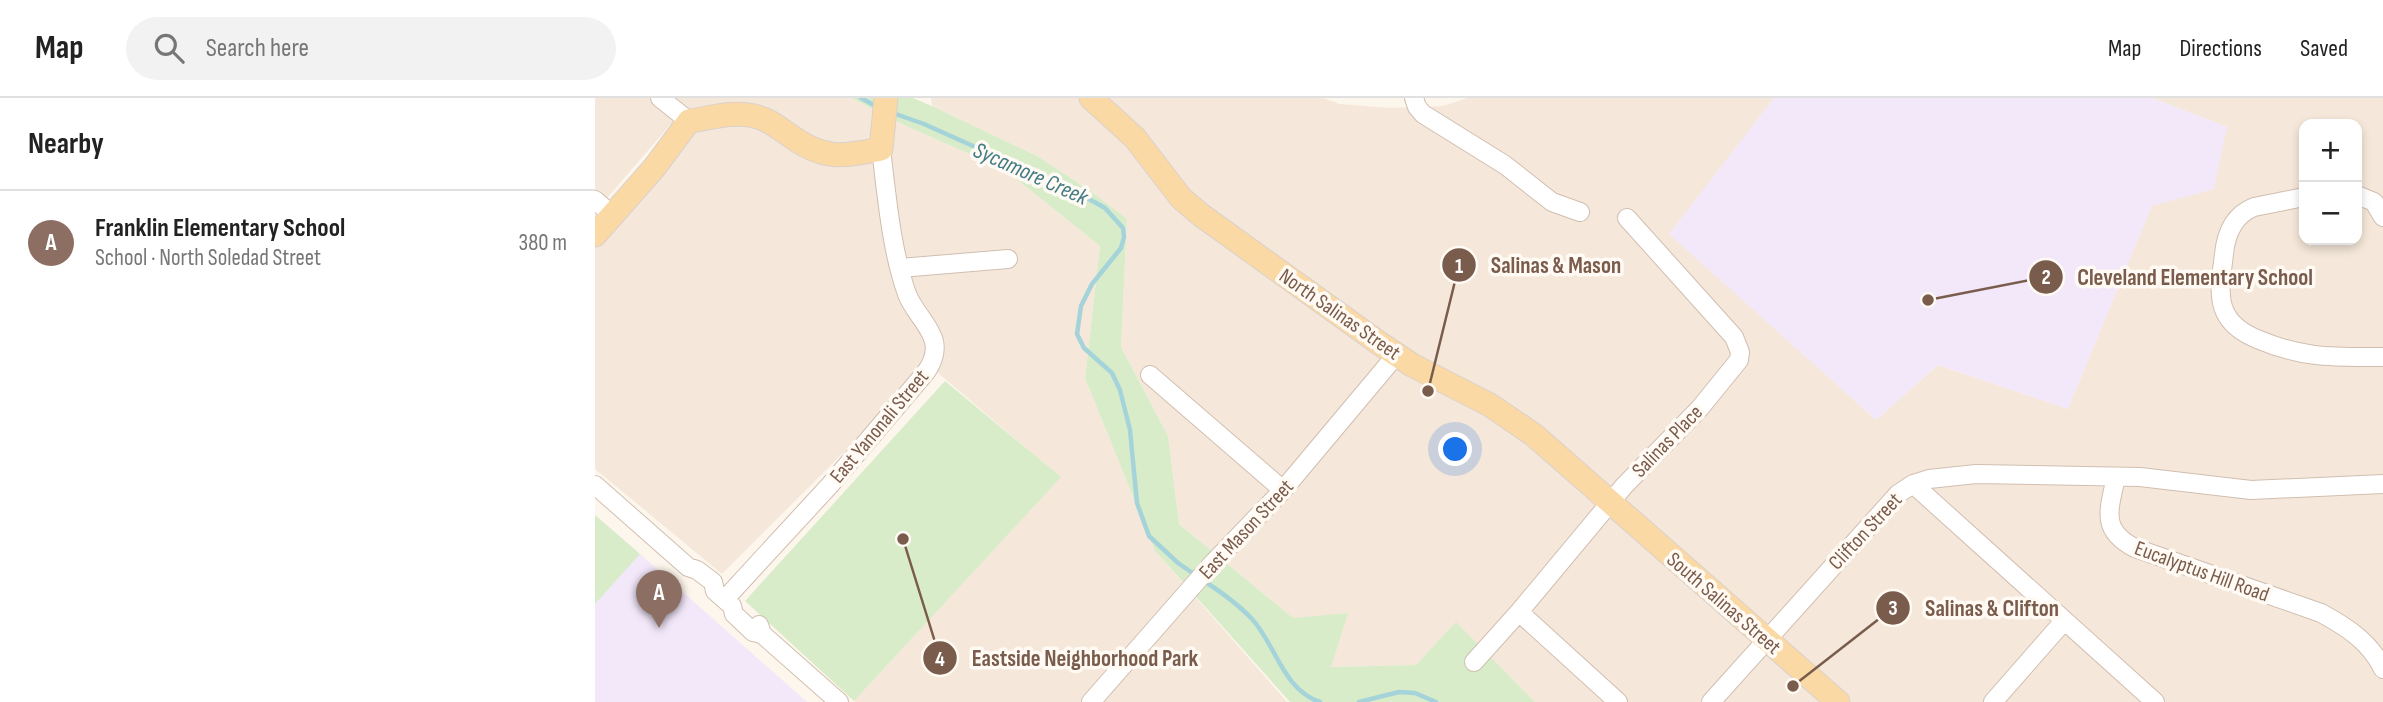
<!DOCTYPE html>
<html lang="en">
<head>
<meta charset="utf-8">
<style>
  body { margin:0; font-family:"Sofia Sans Condensed",sans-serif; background:#f2f2f2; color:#222 }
  .controls { position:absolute; right:21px; top:21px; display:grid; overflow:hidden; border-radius:14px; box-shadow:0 4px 10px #0003 }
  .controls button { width:63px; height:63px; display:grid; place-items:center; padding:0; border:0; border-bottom:2px solid #e0e0e0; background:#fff; color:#222; font:35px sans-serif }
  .you { position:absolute; left:861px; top:352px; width:24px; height:24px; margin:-18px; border:5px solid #fff; border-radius:50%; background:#1a73e8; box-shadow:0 0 0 10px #1a73e833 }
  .badge { display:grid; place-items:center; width:46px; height:46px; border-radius:50%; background:#e76f51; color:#fff; font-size:23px; font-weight:700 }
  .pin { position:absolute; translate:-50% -58px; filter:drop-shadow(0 2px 4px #0008) }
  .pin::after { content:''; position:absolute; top:37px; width:24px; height:21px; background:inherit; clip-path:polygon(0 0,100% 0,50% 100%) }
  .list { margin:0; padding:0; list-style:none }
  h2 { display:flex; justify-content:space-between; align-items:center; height:91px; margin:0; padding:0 28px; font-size:30px }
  h2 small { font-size:23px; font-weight:400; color:#767676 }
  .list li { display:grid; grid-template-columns:46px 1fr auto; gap:21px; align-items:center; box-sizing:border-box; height:105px; padding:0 28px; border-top:2px solid #e0e0e0 }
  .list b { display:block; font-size:26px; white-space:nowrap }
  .list p { margin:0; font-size:23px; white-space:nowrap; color:#767676 }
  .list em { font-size:23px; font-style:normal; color:#767676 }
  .icon { flex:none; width:38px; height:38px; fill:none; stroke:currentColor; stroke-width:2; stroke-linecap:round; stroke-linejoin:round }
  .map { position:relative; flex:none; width:1788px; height:604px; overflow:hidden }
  header { display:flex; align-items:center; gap:42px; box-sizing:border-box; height:98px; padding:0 35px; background:#fff; border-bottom:2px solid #e0e0e0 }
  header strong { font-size:33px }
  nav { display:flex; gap:38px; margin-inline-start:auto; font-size:24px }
  .search { width:490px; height:63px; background:#f2f2f2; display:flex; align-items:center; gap:18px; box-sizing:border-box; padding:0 24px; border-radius:38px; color:#767676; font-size:26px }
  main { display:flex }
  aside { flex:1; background:#fff }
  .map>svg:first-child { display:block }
  .residential { fill:#f5e8da; fill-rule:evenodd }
  .education { fill:#f3e8fa }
  .green { fill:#d8ecc9 }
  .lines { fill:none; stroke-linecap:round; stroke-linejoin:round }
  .stream { stroke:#a5d3da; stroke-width:4.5 }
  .minor-casing { stroke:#d1beb0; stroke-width:20 }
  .major-casing { stroke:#dad1cd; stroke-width:25 }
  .minor { stroke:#fff; stroke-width:18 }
  .major { stroke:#fbd9a5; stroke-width:23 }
  .labels { text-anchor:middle; stroke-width:7; stroke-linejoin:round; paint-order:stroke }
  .street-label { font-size:21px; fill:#7a5c4d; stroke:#fffaf3 }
  .water-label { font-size:23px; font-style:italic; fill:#437c86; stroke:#fffaf3 }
  .leader { fill:none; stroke:#7a5c4d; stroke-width:2.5 }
  .callout-dot { fill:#7a5c4d; stroke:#fffaf3; stroke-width:2.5 }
  .mark-label { font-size:21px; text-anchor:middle; font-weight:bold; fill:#fff }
  .callout-label { font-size:23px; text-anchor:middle; font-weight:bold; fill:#7a5c4d; stroke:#fffaf3; stroke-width:7; stroke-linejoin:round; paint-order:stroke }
</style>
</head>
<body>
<header>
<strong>Map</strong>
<div class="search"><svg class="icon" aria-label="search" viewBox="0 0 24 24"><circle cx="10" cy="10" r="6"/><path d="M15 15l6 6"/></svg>Search here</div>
<nav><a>Map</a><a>Directions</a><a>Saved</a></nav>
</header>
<main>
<aside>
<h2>Nearby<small></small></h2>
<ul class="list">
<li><span class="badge" style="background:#8d6e63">A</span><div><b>Franklin Elementary School</b><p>School · North Soledad Street</p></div><em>380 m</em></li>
</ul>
</aside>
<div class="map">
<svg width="1788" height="604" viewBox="0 0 1788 604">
  <rect width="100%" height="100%" fill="#fdf6ec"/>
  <path class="residential" d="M0,0H256L313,29L409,71L505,148L490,280L560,453L692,604H261L259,603L465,379L335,268L127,476L0,371V145L104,12L75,27L0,114Z
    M336,0H728L745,6L796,10L848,8L872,0H1179L1075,136L1281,322L1343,267L1473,311L1557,107L1632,29L1557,0H1788V604H940L861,525L821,567L735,569L698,520L584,426L573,338L526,249L532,121L497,94L444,59L337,8ZM1709,26H1762V142H1709Z"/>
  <path class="education" d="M1179,0H1557L1632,29L1619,91L1557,108L1473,311L1343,267L1281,322L1074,136Z
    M0,417L45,456L212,604H0Z"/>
  <path class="green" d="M256,0H318L337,8L444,59L497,94L532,121L526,249L573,338L584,426L698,520L753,515L736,569L821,567L861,524L940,604H695L560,453L490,280L505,148L409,71L313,29Z
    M350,283L466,379L259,603L150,503Z
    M0,417L45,456L0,506Z"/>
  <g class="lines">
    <path class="stream" d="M266,0L284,10
      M295,14L329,26L485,96L510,110L528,130L529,139L526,150L497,186L486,208L482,236L489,250L517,275L525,292L535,332L542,405L554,438L583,465L602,478
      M609,483C626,494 643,506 657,521C681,547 688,592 725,604
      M764,604L804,594L820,595L841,604"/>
    <g class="minor-casing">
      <path id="minor" d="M65,0L94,23
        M819,0L822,9L828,16L910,67L957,104L985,114
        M1762,97L1779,104L1788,119
        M1709,99L1659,109C1639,117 1631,136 1629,156C1627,174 1622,197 1630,214C1636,227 1650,236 1662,241C1709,261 1739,259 1788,259
        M0,102L17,117
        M305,170L413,161
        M555,277L688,392
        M1521,379C1514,412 1505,432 1540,450L1726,515C1752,529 1775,544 1788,571
        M1318,386L1560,604
        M0,387L93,469L102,472L118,484L120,493L137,508L139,516L158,534L167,536
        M130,501L235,387L331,274C338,264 343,250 337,238C331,223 318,212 312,196C296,151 292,99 286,51
        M924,514L1023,604
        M164,527L167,536L244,604
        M879,564L924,514L1029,388L1105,310L1144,262L1145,254L1139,239L1032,120
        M496,604L617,466L688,392L802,256
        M1116,604L1303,396L1318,386L1334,381L1381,376L1545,379L1656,392L1788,386
        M1398,604L1469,523"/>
    </g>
    <g class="major-casing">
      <path id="major" d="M496,0L540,40L586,100L606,117L784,245L817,267L895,307L939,337L1243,604
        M0,137L59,70L94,23C116,20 137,13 159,18C174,21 185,31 197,39C231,63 249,58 286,51L291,0"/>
    </g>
    <use href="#minor" class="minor"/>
    <use href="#major" class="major"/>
  </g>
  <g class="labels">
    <g class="street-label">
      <text transform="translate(745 216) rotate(35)" y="7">North Salinas Street</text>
      <text transform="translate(284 328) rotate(-50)" y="7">East Yanonali Street</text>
      <text transform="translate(1072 343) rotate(-46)" y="7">Salinas Place</text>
      <text transform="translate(651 431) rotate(-47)" y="7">East Mason Street</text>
      <text transform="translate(1270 433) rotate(-47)" y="7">Clifton Street</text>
      <text transform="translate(1607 473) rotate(20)" y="7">Eucalyptus Hill Road</text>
      <text transform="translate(1129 505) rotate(41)" y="7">South Salinas Street</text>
    </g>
    <g class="water-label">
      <text transform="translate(436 75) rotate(24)" y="8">Sycamore Creek</text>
    </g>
  </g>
  <path class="leader" d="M833 293L864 167M1333 202L1451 179M1198 588L1298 510M308 441L345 560"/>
  <g class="callout-dot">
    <circle cx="833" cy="293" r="7"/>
    <circle cx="1333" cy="202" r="7"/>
    <circle cx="1198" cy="588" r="7"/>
    <circle cx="308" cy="441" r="7"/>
    <circle cx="864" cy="167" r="18"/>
    <circle cx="1451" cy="179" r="18"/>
    <circle cx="1298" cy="510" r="18"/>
    <circle cx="345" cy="560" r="18"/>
  </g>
  <g class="mark-label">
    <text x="864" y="175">1</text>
    <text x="1451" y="186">2</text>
    <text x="1298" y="517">3</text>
    <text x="345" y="568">4</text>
  </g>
  <g class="callout-label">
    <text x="961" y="175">Salinas &amp; Mason</text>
    <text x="1600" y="187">Cleveland Elementary School</text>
    <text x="1397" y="518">Salinas &amp; Clifton</text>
    <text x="490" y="568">Eastside Neighborhood Park</text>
  </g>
</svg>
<div class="controls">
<button>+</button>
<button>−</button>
</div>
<div class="you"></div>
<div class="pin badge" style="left:64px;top:530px;background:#8d6e63">A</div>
</div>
</main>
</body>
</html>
